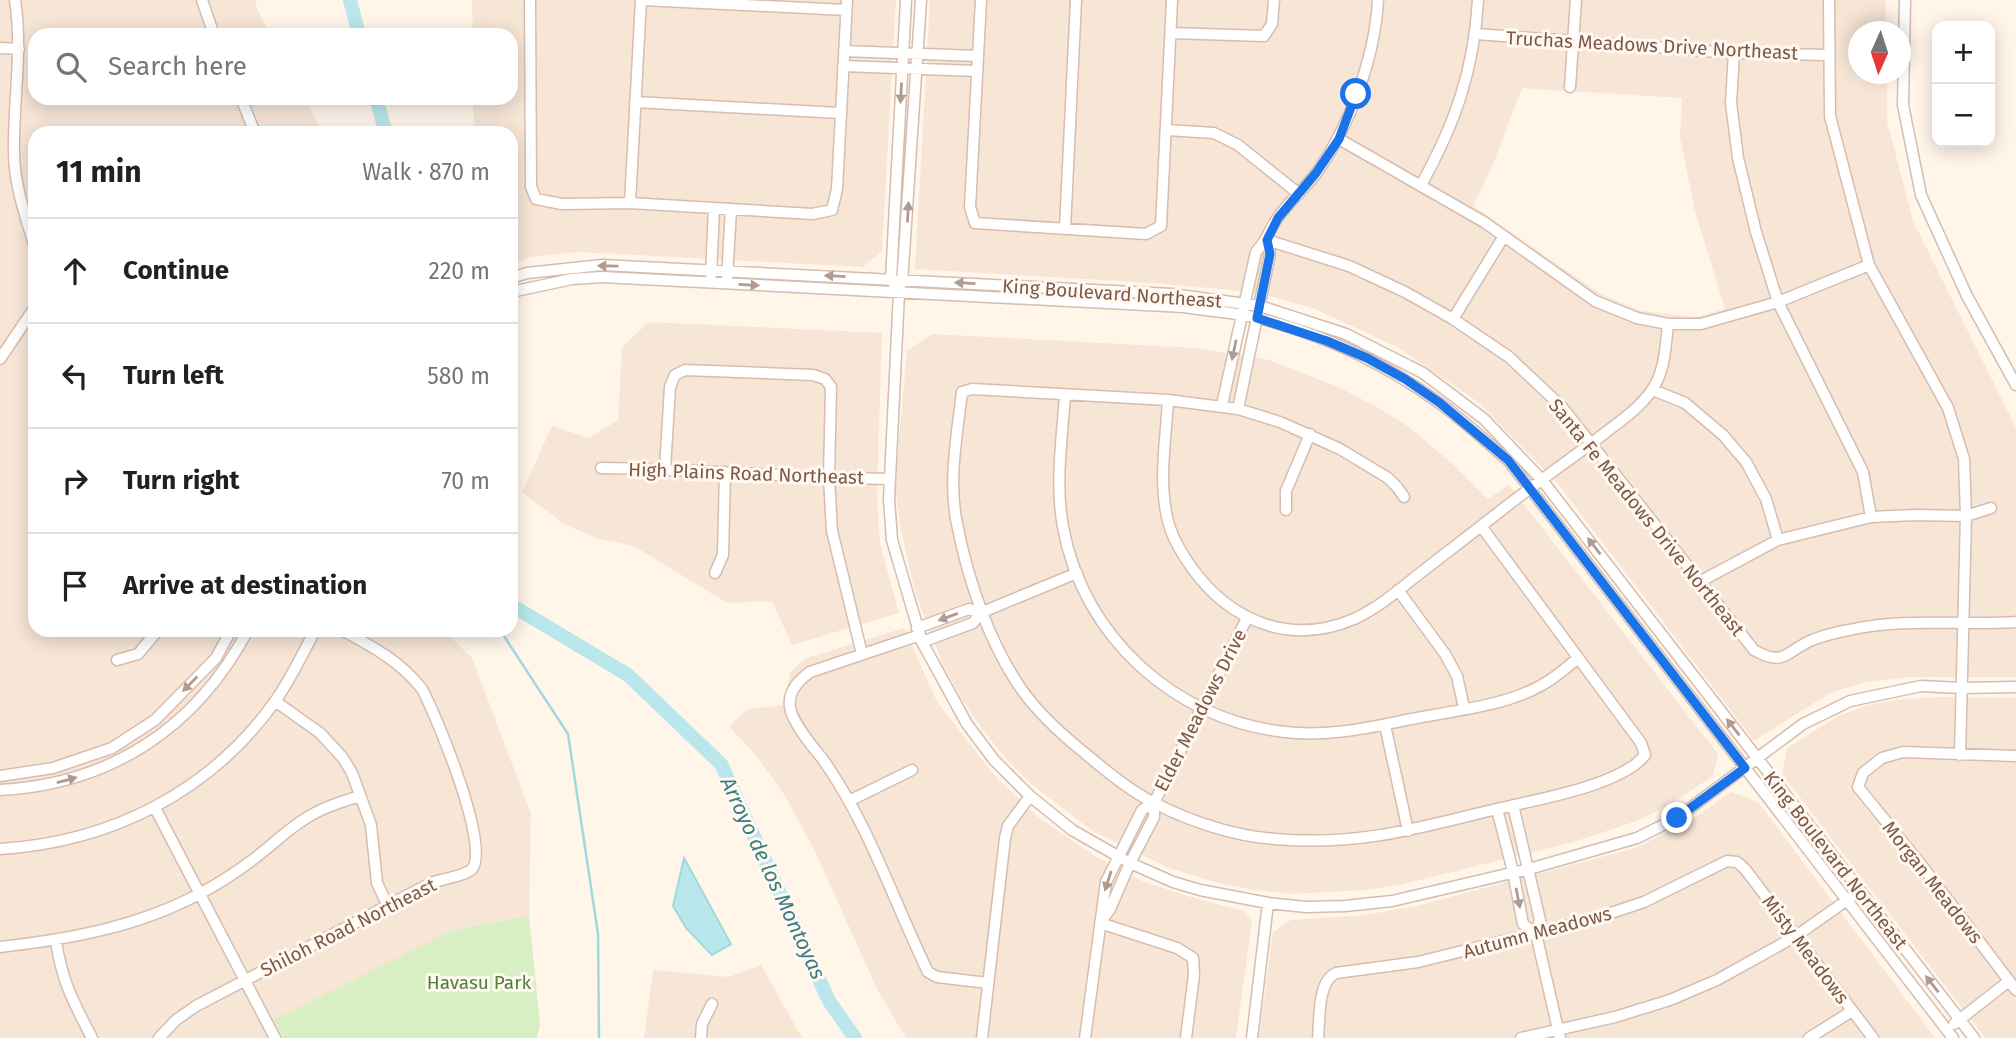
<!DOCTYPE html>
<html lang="en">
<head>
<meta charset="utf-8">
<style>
  body { margin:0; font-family:"Fira Sans",sans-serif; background:#f6f6f6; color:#202124 }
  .controls { position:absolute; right:21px; top:21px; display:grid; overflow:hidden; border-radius:14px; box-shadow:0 4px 18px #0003 }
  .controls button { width:63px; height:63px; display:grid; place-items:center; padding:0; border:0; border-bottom:2px solid #e0e0e0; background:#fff; color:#202124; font:35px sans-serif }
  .compass { position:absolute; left:1848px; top:21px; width:63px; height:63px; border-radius:50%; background:#fff; box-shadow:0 4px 18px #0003; rotate:183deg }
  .stop { position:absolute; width:21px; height:21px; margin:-16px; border:5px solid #1a73e8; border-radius:50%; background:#fff }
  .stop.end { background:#1a73e8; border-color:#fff; box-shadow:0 2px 7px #0008 }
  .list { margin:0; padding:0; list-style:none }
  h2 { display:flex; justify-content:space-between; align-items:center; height:91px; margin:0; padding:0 28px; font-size:30px }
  h2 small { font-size:23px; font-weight:400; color:#757577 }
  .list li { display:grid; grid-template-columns:46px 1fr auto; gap:21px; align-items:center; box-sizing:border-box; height:105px; padding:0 28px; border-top:2px solid #e0e0e0 }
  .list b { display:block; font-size:26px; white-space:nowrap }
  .list em { font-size:23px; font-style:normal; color:#757577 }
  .icon { flex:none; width:38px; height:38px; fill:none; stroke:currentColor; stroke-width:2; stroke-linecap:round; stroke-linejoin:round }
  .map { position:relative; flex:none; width:2016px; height:1038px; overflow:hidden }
  .search { position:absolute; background:#fff; box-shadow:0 4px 18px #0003; left:28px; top:28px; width:490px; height:77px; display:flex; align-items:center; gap:18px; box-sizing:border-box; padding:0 24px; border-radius:21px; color:#757577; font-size:26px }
  .panel { position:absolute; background:#fff; box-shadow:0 4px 18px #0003; left:28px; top:126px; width:490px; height:511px; border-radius:21px }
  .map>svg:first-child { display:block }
  .residential { fill:#f7e6d6; fill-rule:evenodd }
  .green { fill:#d8efc4 }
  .water { fill:#bae7eb; stroke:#9fd9de; stroke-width:2 }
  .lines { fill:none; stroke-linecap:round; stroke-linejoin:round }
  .stream { stroke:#9fd9de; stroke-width:2.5 }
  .river { stroke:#bae7eb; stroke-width:14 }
  .minor-casing { stroke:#d5bdaf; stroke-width:13 }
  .minor { stroke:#fff; stroke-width:10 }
  .oneway { fill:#b19b91 }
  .route { stroke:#1a73e8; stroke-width:9 }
  .labels { text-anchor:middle; stroke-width:6; stroke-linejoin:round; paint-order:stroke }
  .street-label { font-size:19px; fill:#7d5848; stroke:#fff9f1 }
  .park-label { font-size:19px; fill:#537e3c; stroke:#fff9f1 }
  .water-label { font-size:21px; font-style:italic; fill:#3a7c84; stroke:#fff9f1 }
</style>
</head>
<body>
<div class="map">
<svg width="2016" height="1038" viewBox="0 0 2016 1038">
  <rect width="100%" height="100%" fill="#fff5e9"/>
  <path class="residential" d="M0,0H255L258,11L271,35H35V98H305L323,133H35V630H443L472,658L531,814L529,916L453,930L284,1038H0Z
    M472,0H896L882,251L863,267L579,252L530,257L511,265V133H474L473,98H511V35H473Z
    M930,0H1885L1886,31L1858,32V74H1887V121L1913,221L2016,428V677H1908L1866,682L1830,693L1754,741L1558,484L1478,402L1397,347L1315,309L1271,296L1231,290L1153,283L915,269ZM1522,88L1682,98L1680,138L1695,211L1725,309L1696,317L1641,311L1599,293L1473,206L1492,167Z
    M649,322L882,333L877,495L880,544L899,613L792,645L772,601L727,603L634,546L598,539L564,524L522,492L552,426L589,438L618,420L622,347Z
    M932,334L1196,348L1269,360L1336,386L1379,408L1409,427L1454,465L1488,499L1509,485L1718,754L1713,776L1669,805L1639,820L1604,832L1570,843L1403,884L1367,890L1292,894L1254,890L1214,882L1167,867L1094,832L1031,784L1008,761L982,729L963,701L943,665L916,595L900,526L895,483L907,351Z
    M904,628L937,702L996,777L1038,817L1095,856L1142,881L1187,896L1244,911L1252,920L1236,1038H906L878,991L814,849L785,796L759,759L729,726L748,709L784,705L790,673L804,659Z
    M1937,697L2016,698V1038H1985L1782,774L1787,748L1838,716L1869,705L1903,699Z
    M1731,792L1758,802L1935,1038H1259L1273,932L1291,920L1366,915L1420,905L1636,848L1696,817Z
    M761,965L802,1038H644L653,970L729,977Z"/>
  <path class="green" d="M529,916L540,1024L537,1038H284L274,1020L453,930Z"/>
  <path class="water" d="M684,858L731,944L712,955L686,928L673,906Z"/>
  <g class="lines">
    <path class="stream" d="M500,630L568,734L598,934L599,1038"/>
    <path class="river" d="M350,0L359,35
      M376,98L386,133
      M511,605L628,675L721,764L829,1001L855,1038"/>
    <g class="minor-casing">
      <path id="minor" d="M15,0C23,51 13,101 14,152C14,185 26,217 35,248
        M202,0L214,35
        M530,0L531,187L536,199L562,204L630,203L812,214L832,210L837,189L847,0
        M643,0L846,10
        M906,0L891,279L899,293L889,499L892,540L922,642L967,724L994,760L1030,796L1072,830L1130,863L1173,882L1200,890L1268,903L1306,907L1345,906L1392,901L1529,869L1637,838L1677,818L1803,724L1850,701L1921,686L1961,688L2016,687
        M981,0L970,207L975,223L1146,234L1161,226L1172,0
        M1829,0L1830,116L1869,265L1948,408L1964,459L1966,516L1960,755
        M1905,0L1903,105L1921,195L1967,296L2016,385
        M1171,33L1264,36L1272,24L1274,0
        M1476,34L1734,53L1828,55
        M0,48L19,49
        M844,51L977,56
        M1734,53L1731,103L1738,158L1756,232L1778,302L1863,472L1871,517
        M843,66L976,71
        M1570,87L1576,0
        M241,98L255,133
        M635,102L840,113
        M1167,130L1214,133L1238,145L1299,194
        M1339,139L1484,222L1595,301L1637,318L1668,324H1701L1778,302L1869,265
        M1421,185C1455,124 1474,70 1478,0
        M630,203L641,0
        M1065,229L1076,0
        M1267,240L1349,266L1405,292L1453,319L1509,357L1562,407L1754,650C1785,668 1786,651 1812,640C1823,636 1837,632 1849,630C1904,617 1960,626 2016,622
        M711,275L714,208
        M511,278L527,273L602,265L1172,294L1260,306L1346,334L1423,373L1484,419L1542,480L1974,1038
        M727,278L731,209
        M902,283L921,0
        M511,292L572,279L602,277L1184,307C1208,311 1234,312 1258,318C1322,334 1384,363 1438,402C1462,419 1485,441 1508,460L1953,1038
        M1453,319L1504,236
        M0,359L35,307
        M1653,390L1685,403L1723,435L1746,462L1766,499L1778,540
        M1065,395C1062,439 1055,484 1063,527C1083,637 1175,720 1285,732C1328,737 1369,728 1411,719C1452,711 1504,706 1540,686C1554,679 1566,668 1578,658
        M1168,400C1166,440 1158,482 1168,521C1172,538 1182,554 1192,568C1231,622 1291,646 1354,619C1378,608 1399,590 1419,574C1447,552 1475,531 1503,509C1536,483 1571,459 1605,433C1623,419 1647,403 1657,381C1665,364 1666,343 1668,324
        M1222,405L1256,252C1269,238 1269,229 1279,216C1291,200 1306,187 1318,171C1350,125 1375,57 1378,0
        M1238,409L1270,254L1267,240
        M601,468C698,469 794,478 890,479
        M665,469L670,387L675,375L685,370L813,375L825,379L831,387L829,478L832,531L862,654
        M1404,497L1397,487L1388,478L1340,449L1280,422L1238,409L1168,400L972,389L962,392C957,435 948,481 957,524C968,580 989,643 1022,690C1038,713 1059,732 1081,750C1104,769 1127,789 1154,803C1190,821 1234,836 1275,839C1354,846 1412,830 1488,811C1528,801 1620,787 1645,755L1641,743L1481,526
        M1286,510V491L1310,434
        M715,573L723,555L725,472
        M1701,581L1778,540L1871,517L1916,515L1966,516L1991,508
        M1398,590L1445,654L1457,676L1464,708
        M917,628L969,609L980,613
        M920,635L810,672C798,681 788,691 790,707C792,723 814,748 824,761C869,825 894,902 928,972L937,977L988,983
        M922,642L973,623L980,613L1077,573
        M117,660L138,654L158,630
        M275,701L320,733L343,758L352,773L371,825L377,883L388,906
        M1385,725L1408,831
        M2016,756L1903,752L1882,758L1863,773L1858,787L1923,867L2016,990
        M0,776L53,768L112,748L155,720L216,658L231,630
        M0,790C111,784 196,728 248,630
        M849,801L912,770
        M1513,805L1540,920L1536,934L1560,1038
        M155,808L275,1038
        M1497,809L1513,872L1523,924L1536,934
        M0,849C111,842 211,792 276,700C291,678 303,654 315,630
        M1100,923L1110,909L1130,863L1154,817V803L1247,618
        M1100,923L1177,948L1193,958L1194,975L1186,1038
        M56,941C62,982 73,1001 92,1038
        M0,947C70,939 138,927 201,893C218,884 235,873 251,861C272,846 291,825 315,813C329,805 345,801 360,796
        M1954,1024L2009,981
        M159,1038L176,1020L196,1006L431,883C442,879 465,876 472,869C491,847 436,715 422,689C400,661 373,647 342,630
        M701,1038L702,1024L712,1004
        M982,1038L1005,838L1008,826L1030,796
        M1085,1038L1106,882L1142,810L1154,803
        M1252,1038L1268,903
        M1318,1038C1320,1019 1317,982 1336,973L1418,962L1593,919L1644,902L1727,861L1737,862L1745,869L1873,1038
        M1521,1038L1615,1017L1670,1000L1717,980L1796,936L1850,898
        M1809,1038L1852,1011"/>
    </g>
    <use href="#minor" class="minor"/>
  </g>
  <defs><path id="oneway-solid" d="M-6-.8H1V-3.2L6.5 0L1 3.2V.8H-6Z" transform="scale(1.75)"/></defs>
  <g class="oneway">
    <use href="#oneway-solid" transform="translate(901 93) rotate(93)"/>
    <use href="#oneway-solid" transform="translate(908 212) rotate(-87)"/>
    <use href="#oneway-solid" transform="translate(608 266) rotate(-179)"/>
    <use href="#oneway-solid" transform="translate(835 276) rotate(-177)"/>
    <use href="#oneway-solid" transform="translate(965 283) rotate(-177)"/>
    <use href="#oneway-solid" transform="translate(749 285) rotate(3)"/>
    <use href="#oneway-solid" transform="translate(1234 350) rotate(102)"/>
    <use href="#oneway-solid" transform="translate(1594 546) rotate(-128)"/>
    <use href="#oneway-solid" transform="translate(948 617) rotate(160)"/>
    <use href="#oneway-solid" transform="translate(190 684) rotate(135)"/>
    <use href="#oneway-solid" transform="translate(1733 727) rotate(-128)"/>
    <use href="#oneway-solid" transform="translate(67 780) rotate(-15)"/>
    <use href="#oneway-solid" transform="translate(1108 881) rotate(108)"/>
    <use href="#oneway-solid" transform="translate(1518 898) rotate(79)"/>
    <use href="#oneway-solid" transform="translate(1932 984) rotate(-128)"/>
  </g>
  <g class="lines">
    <path class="route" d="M1356,94L1339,139L1316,173L1278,218L1267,240L1270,254L1257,318L1327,341L1367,358L1405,379L1440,403L1508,460L1745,768L1677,818"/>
  </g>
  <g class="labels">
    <g class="street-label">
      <text transform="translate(1652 45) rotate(3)" y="7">Truchas Meadows Drive Northeast</text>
      <text transform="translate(1112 293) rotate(4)" y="7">King Boulevard Northeast</text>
      <text transform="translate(746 473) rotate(2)" y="7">High Plains Road Northeast</text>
      <text transform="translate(1647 517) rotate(51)" y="7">Santa Fe Meadows Drive Northeast</text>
      <text transform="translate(1200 710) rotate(-63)" y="7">Elder Meadows Drive</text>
      <text transform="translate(1836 860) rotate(52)" y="7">King Boulevard Northeast</text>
      <text transform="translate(1933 882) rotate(52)" y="7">Morgan Meadows</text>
      <text transform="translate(348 927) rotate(-27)" y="7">Shiloh Road Northeast</text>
      <text transform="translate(1537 932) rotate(-15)" y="7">Autumn Meadows</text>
      <text transform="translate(1806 949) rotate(53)" y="7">Misty Meadows</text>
    </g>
    <g class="park-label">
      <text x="479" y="989">Havasu Park</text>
    </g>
    <g class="water-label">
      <text transform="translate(773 878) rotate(65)" y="7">Arroyo de los Montoyas</text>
    </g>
  </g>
</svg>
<div class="controls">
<button>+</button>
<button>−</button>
</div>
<svg class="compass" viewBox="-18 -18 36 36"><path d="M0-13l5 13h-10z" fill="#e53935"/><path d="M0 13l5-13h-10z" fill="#757577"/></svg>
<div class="stop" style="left:1356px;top:94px"></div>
<div class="stop end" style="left:1677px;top:818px"></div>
<div class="search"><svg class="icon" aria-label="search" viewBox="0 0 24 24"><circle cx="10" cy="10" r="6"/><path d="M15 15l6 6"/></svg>Search here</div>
<section class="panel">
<h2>11 min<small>Walk · 870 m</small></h2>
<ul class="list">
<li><svg class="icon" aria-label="ahead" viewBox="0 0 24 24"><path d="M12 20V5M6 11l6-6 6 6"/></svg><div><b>Continue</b></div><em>220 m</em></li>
<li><svg class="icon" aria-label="left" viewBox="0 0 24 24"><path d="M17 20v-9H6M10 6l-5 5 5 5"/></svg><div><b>Turn left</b></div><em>580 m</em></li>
<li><svg class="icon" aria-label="right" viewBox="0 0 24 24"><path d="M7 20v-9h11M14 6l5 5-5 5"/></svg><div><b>Turn right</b></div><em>70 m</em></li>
<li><svg class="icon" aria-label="arrive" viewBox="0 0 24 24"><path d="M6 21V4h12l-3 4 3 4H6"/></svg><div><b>Arrive at destination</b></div></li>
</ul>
</section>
</div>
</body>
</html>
